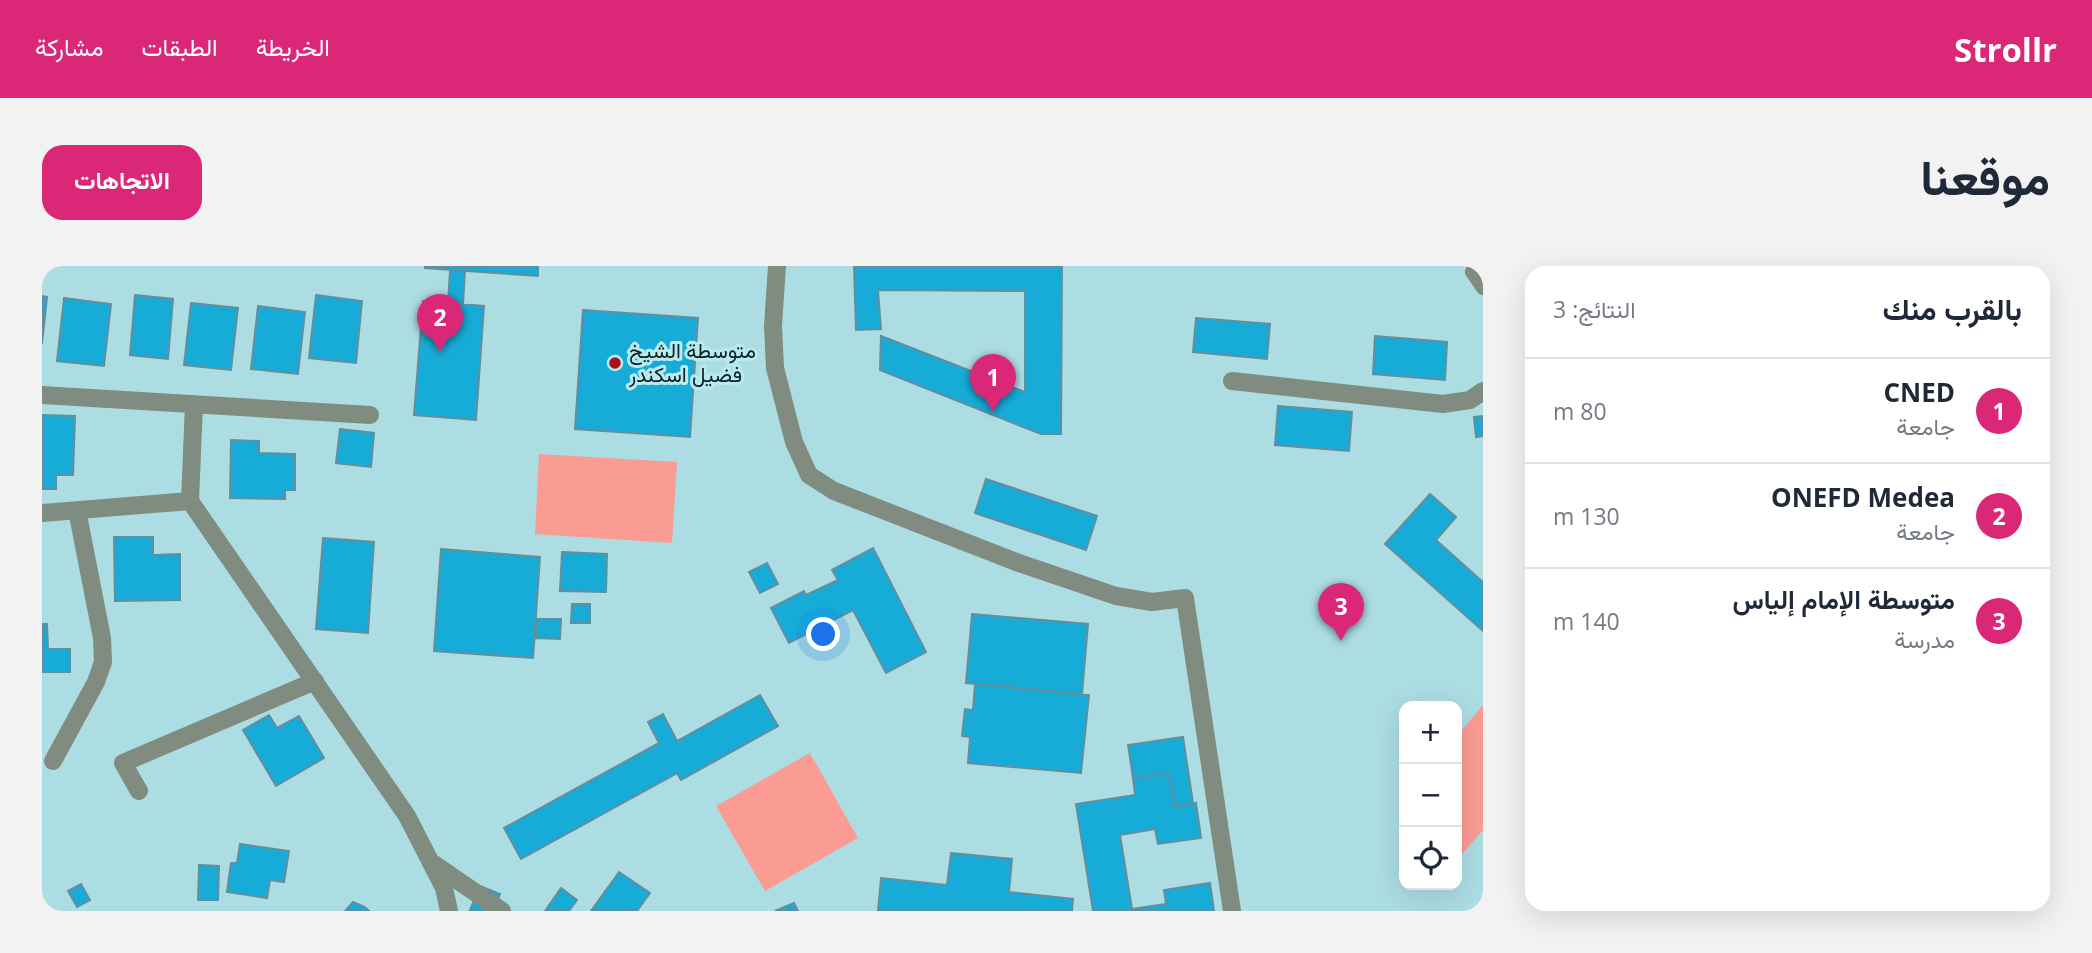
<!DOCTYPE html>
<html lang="ar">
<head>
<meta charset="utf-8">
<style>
  body { margin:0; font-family:"Open Sans",Vazirmatn,sans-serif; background:#f2f2f3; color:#1f2937; direction:rtl }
  .controls { position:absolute; right:21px; bottom:21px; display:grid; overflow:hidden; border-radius:14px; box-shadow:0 7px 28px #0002 }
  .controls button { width:63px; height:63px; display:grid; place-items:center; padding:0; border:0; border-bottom:2px solid #e0e1e3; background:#fff; color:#1f2937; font:35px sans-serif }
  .you { position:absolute; left:782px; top:369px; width:24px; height:24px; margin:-18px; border:5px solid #fff; border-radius:50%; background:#1a73e8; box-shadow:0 0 0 10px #1a73e833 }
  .badge { display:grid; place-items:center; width:46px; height:46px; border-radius:50%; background:#db2777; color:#fff; font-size:23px; font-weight:700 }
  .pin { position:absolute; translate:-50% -58px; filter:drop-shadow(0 2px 4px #0008) }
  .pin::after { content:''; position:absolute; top:37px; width:24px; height:21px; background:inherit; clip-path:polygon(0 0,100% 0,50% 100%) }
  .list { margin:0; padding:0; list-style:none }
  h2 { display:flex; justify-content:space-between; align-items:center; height:91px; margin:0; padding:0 28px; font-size:30px }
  h2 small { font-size:23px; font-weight:400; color:#747a83 }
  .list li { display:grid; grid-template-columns:46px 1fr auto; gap:21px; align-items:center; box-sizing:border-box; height:105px; padding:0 28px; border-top:2px solid #e0e1e3 }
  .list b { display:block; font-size:26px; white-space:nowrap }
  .list p { margin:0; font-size:23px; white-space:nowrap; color:#747a83 }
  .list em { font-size:23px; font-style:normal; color:#747a83 }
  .icon { flex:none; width:38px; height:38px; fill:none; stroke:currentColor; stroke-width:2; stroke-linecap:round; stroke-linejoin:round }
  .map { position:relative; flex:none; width:1441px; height:645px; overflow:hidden; direction:ltr; border-radius:21px }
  header { display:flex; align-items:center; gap:42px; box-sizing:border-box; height:98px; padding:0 35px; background:#db2777; color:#fff }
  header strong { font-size:33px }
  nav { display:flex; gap:38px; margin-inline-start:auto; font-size:24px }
  .intro { display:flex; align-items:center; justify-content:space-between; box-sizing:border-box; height:168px; padding:0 42px }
  h1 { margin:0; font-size:49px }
  .button { padding:18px 32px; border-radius:21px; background:#db2777; color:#fff; font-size:24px; font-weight:700 }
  main { display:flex; gap:42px; padding:0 42px }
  aside { flex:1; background:#fff; border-radius:21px; box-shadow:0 7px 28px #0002 }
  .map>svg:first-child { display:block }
  .green { fill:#fa9c94 }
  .building { fill:#17acd7; stroke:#648d9d; stroke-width:2 }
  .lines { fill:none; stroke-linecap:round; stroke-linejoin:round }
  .lane { stroke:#808c80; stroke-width:14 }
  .street { stroke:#808c80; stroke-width:18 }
  .poi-dot { fill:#a7111e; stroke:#b9eaf0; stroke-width:2.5 }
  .labels { text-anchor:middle; stroke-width:6; stroke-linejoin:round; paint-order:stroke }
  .poi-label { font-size:21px; fill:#0d2023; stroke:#b9eaf0; text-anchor:start }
</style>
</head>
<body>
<header>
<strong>Strollr</strong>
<nav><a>الخريطة</a><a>الطبقات</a><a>مشاركة</a></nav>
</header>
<div class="intro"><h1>موقعنا</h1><a class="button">الاتجاهات</a></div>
<main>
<aside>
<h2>بالقرب منك<small>النتائج: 3</small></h2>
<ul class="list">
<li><span class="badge">1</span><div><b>CNED</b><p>جامعة</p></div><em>80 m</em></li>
<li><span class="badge">2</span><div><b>ONEFD Medea</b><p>جامعة</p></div><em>130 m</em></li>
<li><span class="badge">3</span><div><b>متوسطة الإمام إلياس</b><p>مدرسة</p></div><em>140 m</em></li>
</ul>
</aside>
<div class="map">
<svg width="1441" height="645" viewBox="0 0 1441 645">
  <rect width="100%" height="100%" fill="#acdde3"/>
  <path class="green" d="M497,188L635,196L630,277L493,268Z
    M1441,439V564L1415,594V470Z
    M768,487L816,572L723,625L674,540Z"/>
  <path class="building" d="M383,0H496V10L383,2Z
    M812,0H1020L1019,168H999L838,104L839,70L983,126V25L836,24L839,63L814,64Z
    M408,4L423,5L421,38L406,37Z
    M93,29L131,33L126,93L88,89Z
    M274,29L320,35L314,97L267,92Z
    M0,30L5,31L0,78Z
    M22,32L69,38L62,100L15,95Z
    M381,35L442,40L434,154L372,149Z
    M149,37L196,42L189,104L142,99Z
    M216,40L263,46L256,108L209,103Z
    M541,44L656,52L648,171L533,163Z
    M1154,52L1228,58L1225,93L1151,86Z
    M1333,70L1405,76L1403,114L1331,108Z
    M1236,140L1310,146L1307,185L1233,179Z
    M0,149L33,150L31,209H14V223H0Z
    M1441,150V170L1434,171L1432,151Z
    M298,163L332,167L329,201L294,197Z
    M189,174L217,175V187L253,188V224H243V233L188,232Z
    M944,213L1055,250L1044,284L933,247Z
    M1388,228L1414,251L1394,274L1441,316V365L1343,278Z
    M72,271H111V289L138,288V334L73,335Z
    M281,272L332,276L326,367L274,363Z
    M831,282L884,386L844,407L811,344L747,377L729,342L762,325L764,329L796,314L790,304Z
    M399,283L498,291L491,392L392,385Z
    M520,286L565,288L564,326L518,325Z
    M725,297L736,318L718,327L707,306Z
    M530,338H548V357H529Z
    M930,348L1046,358L1040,428L924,417Z
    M494,353H519L518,373L494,372Z
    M0,358H5L6,383H28V406H0Z
    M933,418L1047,429L1039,507L926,497L928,471L920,470L923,443L931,444Z
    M718,429L736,460L639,514L635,507L479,593L462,562L617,477L606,456L621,448L635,475Z
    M227,449L235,462L257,450L282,492L234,520L201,464Z
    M1141,471L1151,537L1133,540L1127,507L1091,512L1086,479Z
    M1127,507L1133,540L1154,537L1159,572L1116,578L1113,563L1078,569L1090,643L1124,638L1122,624L1168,617L1172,645H1051L1034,538L1093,529L1091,512Z
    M198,578L247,585L242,616L228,614L225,632L185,626L189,597H195Z
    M909,587L970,593L967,626L1031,633L1030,645H836L839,612L905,619Z
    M157,599L177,600L176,634H156Z
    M577,606L608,627L595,645H549Z
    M39,618L48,634L35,641L26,625Z
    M438,620L458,628L450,645L428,644Z
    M519,622L535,634L527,645H503Z
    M311,636L323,641L327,645H303Z
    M752,637L756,645H733Z"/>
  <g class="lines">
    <path class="lane" d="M1434,0L1430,6L1441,22"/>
    <path class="street" d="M735,0L731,60L733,102L752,176L767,209L792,225L977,297L1074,330L1110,336L1143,332L1190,645
      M1190,115L1401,138L1428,134L1441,125
      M0,129L328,149
      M152,138L148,235L365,550L402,622L407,645
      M0,247L148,235
      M11,495L54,416L61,396L60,372L35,244
      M97,525L81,497L273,415
      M392,598L460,645"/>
  </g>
  <circle class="poi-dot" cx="573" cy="97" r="7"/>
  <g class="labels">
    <g class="poi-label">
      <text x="587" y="92">متوسطة الشيخ<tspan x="587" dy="24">فضيل اسكندر</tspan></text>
    </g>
  </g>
</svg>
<div class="controls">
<button>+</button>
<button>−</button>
<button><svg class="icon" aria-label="locate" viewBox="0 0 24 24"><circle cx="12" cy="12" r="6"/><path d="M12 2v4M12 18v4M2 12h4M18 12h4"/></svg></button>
</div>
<div class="you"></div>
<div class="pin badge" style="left:951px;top:146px">1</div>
<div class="pin badge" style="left:398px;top:86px">2</div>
<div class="pin badge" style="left:1299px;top:375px">3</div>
</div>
</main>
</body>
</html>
